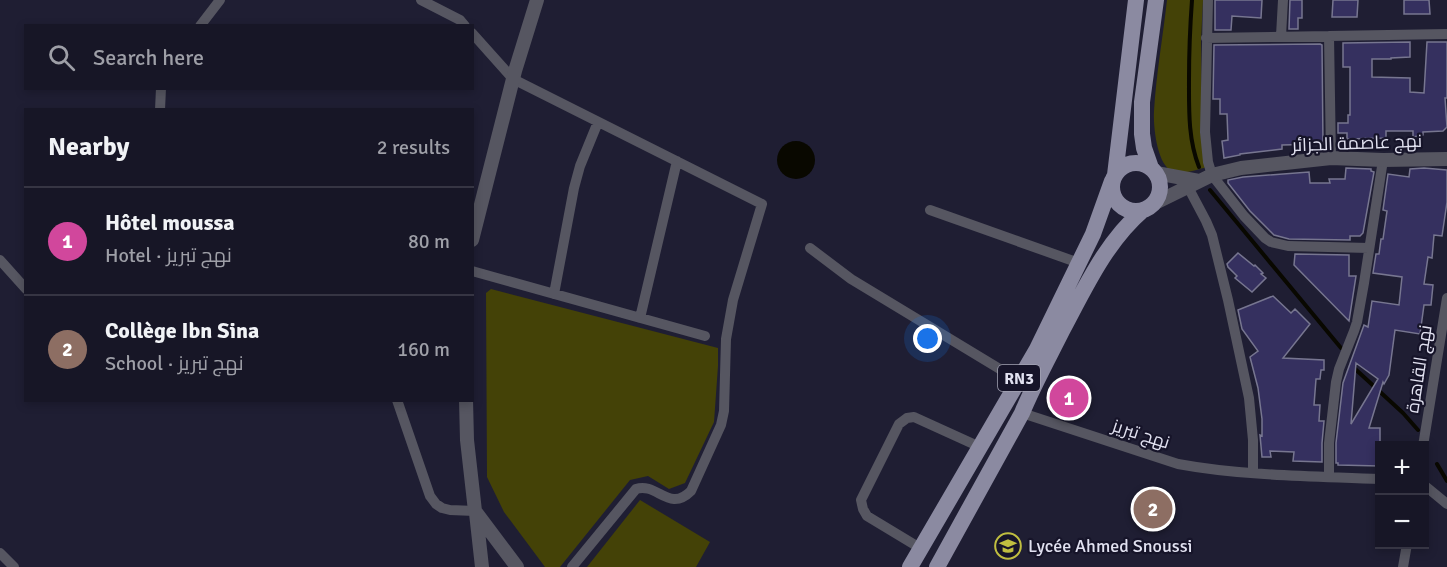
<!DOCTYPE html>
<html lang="en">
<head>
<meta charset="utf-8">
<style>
  body { margin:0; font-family:Signika,Cairo,sans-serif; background:#201f2e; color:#f1f3f6 }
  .controls { position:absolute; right:18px; bottom:18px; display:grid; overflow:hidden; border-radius:0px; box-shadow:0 3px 9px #0003 }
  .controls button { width:54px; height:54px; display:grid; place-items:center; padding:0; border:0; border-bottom:2px solid #363543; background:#171626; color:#f1f3f6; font:30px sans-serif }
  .you { position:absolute; left:928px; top:339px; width:21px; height:21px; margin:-15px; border:4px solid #fff; border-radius:50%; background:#1a73e8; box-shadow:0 0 0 9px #1a73e833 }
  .badge { display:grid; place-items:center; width:39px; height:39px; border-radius:50%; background:#b45309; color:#fff; font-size:20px; font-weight:700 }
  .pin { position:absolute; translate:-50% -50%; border:3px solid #fff; box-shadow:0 2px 6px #0006 }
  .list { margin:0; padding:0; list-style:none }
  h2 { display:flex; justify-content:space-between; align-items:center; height:78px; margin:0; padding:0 24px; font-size:26px }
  h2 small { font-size:20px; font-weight:400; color:#9e9fa7 }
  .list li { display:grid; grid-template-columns:39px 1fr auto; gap:18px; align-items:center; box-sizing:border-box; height:108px; padding:0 24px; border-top:2px solid #363543 }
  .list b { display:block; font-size:22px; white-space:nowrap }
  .list p { margin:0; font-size:20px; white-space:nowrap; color:#9e9fa7 }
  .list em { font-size:20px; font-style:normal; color:#9e9fa7 }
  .icon { flex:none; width:33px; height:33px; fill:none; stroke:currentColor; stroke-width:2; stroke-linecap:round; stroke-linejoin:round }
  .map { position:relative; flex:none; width:1447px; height:567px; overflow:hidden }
  .search { position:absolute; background:#171626; box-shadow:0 3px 9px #0003; left:24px; top:24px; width:450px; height:66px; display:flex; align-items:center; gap:15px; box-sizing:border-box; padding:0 21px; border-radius:0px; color:#9e9fa7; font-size:22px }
  .panel { position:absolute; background:#171626; box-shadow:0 3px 9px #0003; left:24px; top:108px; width:450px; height:294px; border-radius:0px }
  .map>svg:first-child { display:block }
  .green { fill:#444207 }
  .water { fill:#090800 }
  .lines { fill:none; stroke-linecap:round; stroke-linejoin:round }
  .stream { stroke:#090800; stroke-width:4 }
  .building { fill:#35305f; stroke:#777690; stroke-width:1.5; fill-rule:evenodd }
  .minor { stroke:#565661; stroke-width:10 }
  .tertiary { stroke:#565661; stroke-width:14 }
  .primary { stroke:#8b8aa1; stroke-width:16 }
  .labels { text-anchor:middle; stroke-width:4.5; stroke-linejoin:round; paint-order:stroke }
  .shield { fill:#161429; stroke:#a4a4b4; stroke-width:1.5 }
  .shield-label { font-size:16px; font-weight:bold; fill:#e1e1f0 }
  .street-label { font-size:18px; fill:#e1e1f0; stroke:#161429 }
  .poi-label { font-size:18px; fill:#e1e1f0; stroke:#161429; text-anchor:start }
</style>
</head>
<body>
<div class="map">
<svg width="1447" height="567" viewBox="0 0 1447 567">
  <rect width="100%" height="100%" fill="#1f1e33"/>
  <path class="green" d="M1167,0H1203L1201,40L1202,130L1208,167C1197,169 1182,176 1172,171C1157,165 1153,126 1154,111C1156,75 1163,36 1167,0Z
    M491,289L718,348V366L714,422L685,483L669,489L648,476L630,480L560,567H545L504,512L487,477L486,293Z
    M640,500L710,542L696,567H587Z"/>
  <path class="water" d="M777 160a19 19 0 1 1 38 0a19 19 0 1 1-38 0Z"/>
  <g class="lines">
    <path class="stream" d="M1192,0C1190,27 1189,53 1189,79C1189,110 1188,139 1199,167
      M1210,190L1341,348
      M1353,367L1403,413L1418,430
      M1437,464L1447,481"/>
  </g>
  <path class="building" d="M1215,0H1262L1261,18L1232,16L1231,30H1215Z
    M1290,0H1302V18H1298V29H1289Z
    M1333,0H1358L1357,17H1332Z
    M1404,0H1429L1430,14H1404Z
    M1410,42V57L1391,58V59H1372V77L1410,78V92L1424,93L1427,42H1447V98H1445L1447,127L1443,131L1423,132V135L1413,137V131H1386V138L1347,139V133H1338V123H1348V115H1350V67H1343V43Z
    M1320,44L1322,45L1323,144L1282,145V149L1240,154V155L1224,158L1222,141L1228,140L1227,114H1220V99H1213L1214,45Z
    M1346,168L1371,169V171L1374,172L1363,233L1360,236H1350V240L1289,239L1274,235L1250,211L1228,183V180L1243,177L1309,172L1310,183H1330L1329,179H1345Z
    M1424,168L1447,170V202L1442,236L1434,235L1432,258L1428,257L1424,284L1433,285L1431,305H1424L1420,334L1395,330L1389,375L1384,384L1383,382L1369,428H1380V466L1338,465V463H1336V443L1343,383L1364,325L1368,327L1372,301L1399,305L1402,277L1373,273L1376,254H1379L1381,239H1383L1387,211L1383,210L1388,174L1409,177L1410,169ZM1356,363L1378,379L1351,424Z
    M1238,253L1254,266L1255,265L1263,273L1261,274L1266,278L1252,292L1235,278L1237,276L1228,267L1227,264Z
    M1295,254L1349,255V276H1356L1349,321L1294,265Z
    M1273,296L1291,313L1295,309L1310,324L1283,358L1324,360V370H1321L1320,379H1316L1314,405H1320L1319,421H1324L1322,443V462L1293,461L1294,452L1270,451L1271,457H1262L1260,435L1262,436V419L1258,388L1250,357L1258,351L1242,329L1238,310Z"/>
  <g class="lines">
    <path class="minor" d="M421,0L460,20L465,26
      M1208,0L1205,132L1208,162L1212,175L1244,216L1265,238L1271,242L1288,246L1369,248
      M200,26L220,0
      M472,33L513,79L762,204L733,300L726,339L724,411L721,425L691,491C669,513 657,482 636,489L572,567
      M1281,36L1283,0
      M1329,36L1331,158
      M1206,38L1447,34
      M160,110L161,88
      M1188,187L1206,221L1212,235L1228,300L1249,398L1253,440V472
      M930,210L1079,263
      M810,248L851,279L1018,380
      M0,260L26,289
      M472,271L705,336
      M554,294L574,188L580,166L598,122
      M640,318L677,161
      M397,400L430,496L436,504L442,508L450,510L475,511
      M1022,413L1178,464C1243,476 1313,476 1380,479
      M1423,446L1447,298
      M1329,477V443L1336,382L1339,369L1354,331L1357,322L1364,283L1383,160
      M1424,485L1447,504
      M920,548L867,516L863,509L861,500L899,424L907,418L914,417L980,447
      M0,553L14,567
      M1403,567L1407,544"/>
    <path class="tertiary" d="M1156,173L1199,181
      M1153,204L1212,175L1241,168L1331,158L1383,160L1447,159
      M472,240L515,71L537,0
      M466,400L467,440L475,511L517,567
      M476,513L482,567"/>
    <path class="primary" d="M1112 187a24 24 0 1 1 48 0a24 24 0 1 1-48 0Z
      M1151,168L1144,148L1142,134V102L1156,0
      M1115,175L1136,0
      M910,567L1037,349L1093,234L1112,181
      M937,567L1022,413C1034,384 1049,357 1063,329C1086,286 1106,242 1143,210"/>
  </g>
  <defs>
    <g id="school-ring" transform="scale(1.35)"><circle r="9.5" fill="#161429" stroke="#c0be40" stroke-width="1.5"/><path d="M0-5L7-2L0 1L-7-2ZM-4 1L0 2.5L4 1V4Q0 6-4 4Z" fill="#c0be40"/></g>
  </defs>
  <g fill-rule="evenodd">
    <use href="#school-ring" x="1008" y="546"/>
  </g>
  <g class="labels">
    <rect class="shield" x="998" y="365" width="42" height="26" rx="4.5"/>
    <g class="shield-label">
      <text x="1019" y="384">RN3</text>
    </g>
    <g class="street-label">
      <text transform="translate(1357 143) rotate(-2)" y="6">نهج عاصمة الجزائر</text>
      <text transform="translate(1419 369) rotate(-81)" y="6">نهج القاهرة</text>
      <text transform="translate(1141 434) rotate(18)" y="6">نهج تبريز</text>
    </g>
    <g class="poi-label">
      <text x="1028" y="552">Lycée Ahmed Snoussi</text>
    </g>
  </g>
</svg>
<div class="controls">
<button>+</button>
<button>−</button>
</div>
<div class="you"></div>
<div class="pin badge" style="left:1069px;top:398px;background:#d1479c">1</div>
<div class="pin badge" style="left:1153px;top:509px;background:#8d6e63">2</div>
<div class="search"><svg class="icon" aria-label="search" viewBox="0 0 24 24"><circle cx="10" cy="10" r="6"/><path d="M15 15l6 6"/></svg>Search here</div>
<section class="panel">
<h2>Nearby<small>2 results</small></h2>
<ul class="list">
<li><span class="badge" style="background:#d1479c">1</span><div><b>Hôtel moussa</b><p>Hotel · نهج تبريز</p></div><em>80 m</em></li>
<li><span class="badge" style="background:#8d6e63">2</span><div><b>Collège Ibn Sina</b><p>School · نهج تبريز</p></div><em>160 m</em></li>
</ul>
</section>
</div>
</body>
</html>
